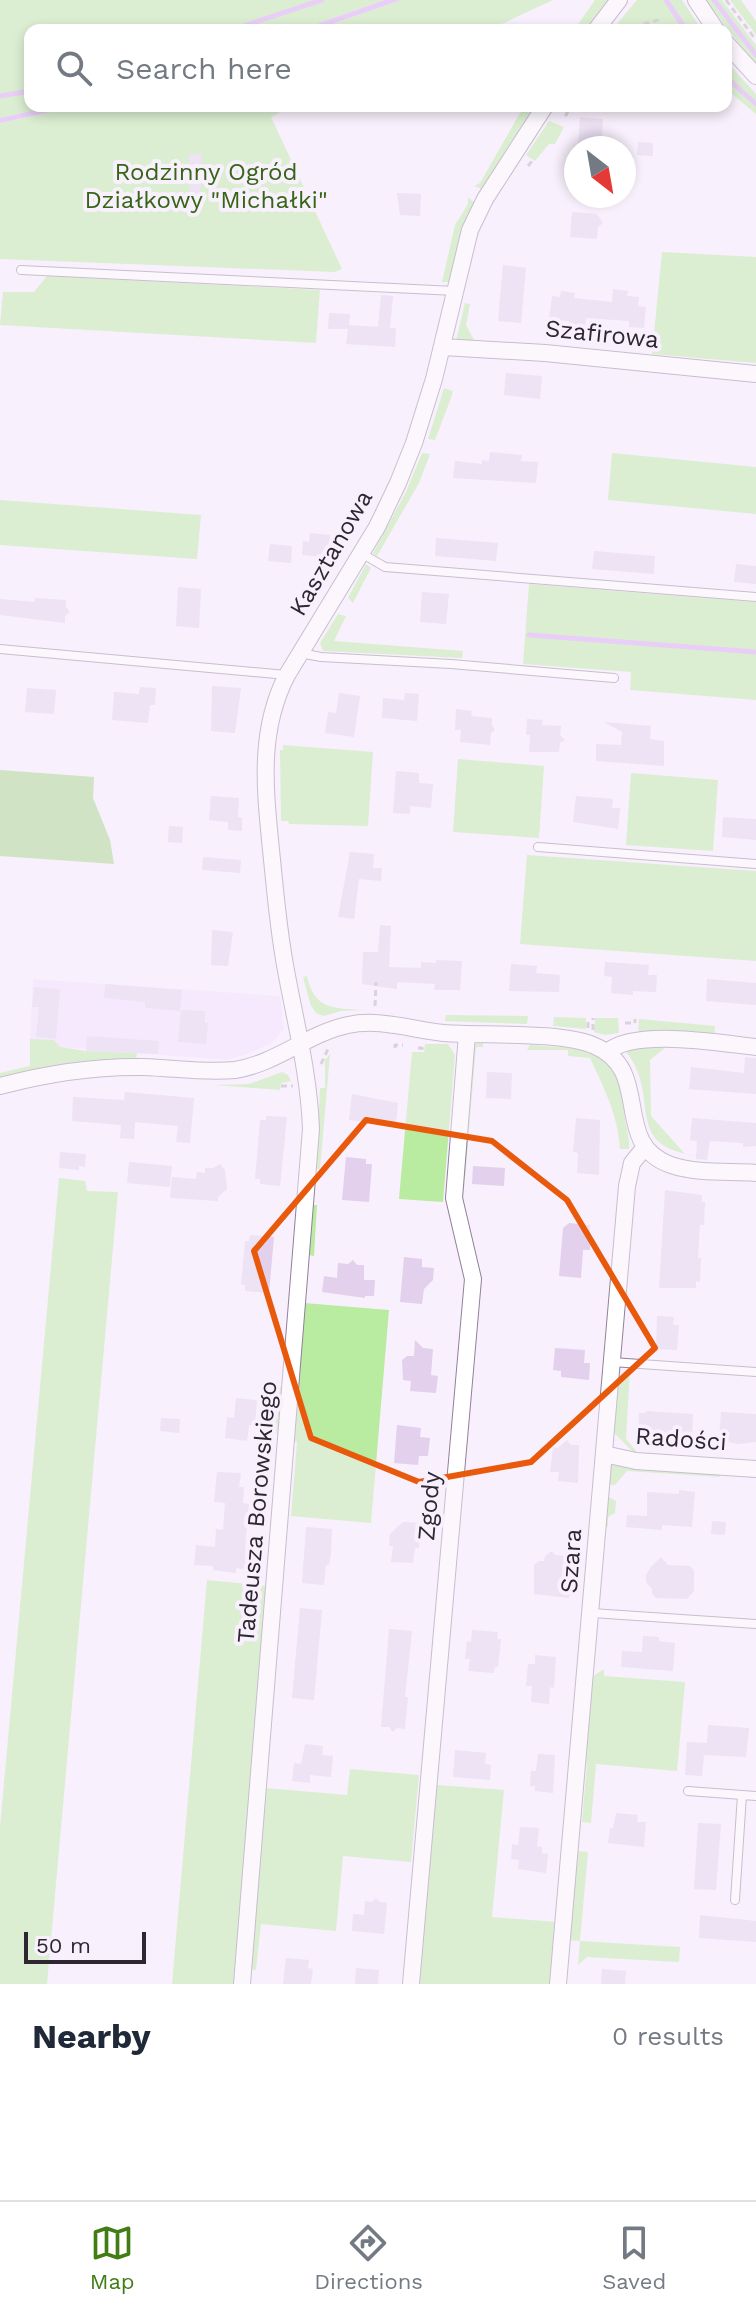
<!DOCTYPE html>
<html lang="en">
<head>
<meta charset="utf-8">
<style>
  body { margin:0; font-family:"Work Sans",sans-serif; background:#f6f6f7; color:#1f2937 }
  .compass { position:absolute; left:564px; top:136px; width:72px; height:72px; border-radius:50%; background:#fff; box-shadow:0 4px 12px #0003; rotate:149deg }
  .scale { position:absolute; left:24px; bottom:20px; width:122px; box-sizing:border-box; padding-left:8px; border:4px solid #2e2732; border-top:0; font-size:22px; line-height:28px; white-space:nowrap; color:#2e2732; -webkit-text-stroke:6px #f8f0fc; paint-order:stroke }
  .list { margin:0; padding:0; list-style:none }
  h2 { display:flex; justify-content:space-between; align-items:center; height:104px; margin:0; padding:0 32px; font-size:34px }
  h2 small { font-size:26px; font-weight:400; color:#747a83 }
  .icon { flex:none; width:44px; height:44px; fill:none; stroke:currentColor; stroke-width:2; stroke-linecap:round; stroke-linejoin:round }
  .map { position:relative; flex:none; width:756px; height:1984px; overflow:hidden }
  .search { position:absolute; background:#fff; box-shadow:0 4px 12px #0003; left:24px; right:24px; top:24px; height:88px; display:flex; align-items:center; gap:20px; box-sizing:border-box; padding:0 28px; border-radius:16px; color:#747a83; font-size:30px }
  .sheet { height:216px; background:#fff }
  nav { display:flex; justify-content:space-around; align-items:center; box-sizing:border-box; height:112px; border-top:2px solid #e0e1e3; background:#fff; font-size:22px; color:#747a83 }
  nav a { display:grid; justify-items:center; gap:4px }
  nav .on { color:#417c15 }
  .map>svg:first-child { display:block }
  .built { fill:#f3e1ff }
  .green { fill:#b9eba0 }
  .forest { fill:#9fd384 }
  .water { fill:#d7a6f4 }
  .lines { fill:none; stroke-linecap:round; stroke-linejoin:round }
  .stream { stroke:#d7a6f4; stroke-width:5 }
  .building { fill:#e2d0ed }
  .lane-casing { stroke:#91809b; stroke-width:10 }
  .street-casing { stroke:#91809b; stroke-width:18 }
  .path { stroke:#b7b0bb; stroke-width:3; stroke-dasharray:6 4; stroke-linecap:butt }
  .lane { stroke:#fff; stroke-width:8 }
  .street { stroke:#fff; stroke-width:16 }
  .marked { fill:none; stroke:#e8590c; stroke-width:6; stroke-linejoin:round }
  .labels { text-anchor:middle; stroke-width:8; stroke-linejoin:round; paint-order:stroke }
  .park-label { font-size:24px; fill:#366516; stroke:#f8f0fc }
  .street-label { font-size:24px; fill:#2e2732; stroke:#f8f0fc }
</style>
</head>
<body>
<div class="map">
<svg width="756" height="1984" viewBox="0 0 756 1984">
  <rect width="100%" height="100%" fill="#f8f0fc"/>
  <path class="built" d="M33,979L280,996L284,1029L272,1043L245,1055L225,1060L60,1047L30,1039Z"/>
  <path class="green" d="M0,0H385L299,30H30V106H53L0,118Z
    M401,0H553L489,30H315Z
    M595,0H608L586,30H574Z
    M637,0H682L702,30H612Z
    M705,0H722L756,45V65Z
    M730,0H741L756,21V35Z
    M726,61L756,94V114L726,89Z
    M78,106H292L271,117L342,269L335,272L0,259V123Z
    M524,106H537L484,190L474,186L480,183Z
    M549,121L564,127L555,144H549L535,161L526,155Z
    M468,197L476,204L451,282H442L455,225L468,204Z
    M662,252L756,257V363L652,354Z
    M47,276L320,290L316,343L0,325L3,292H34Z
    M465,303L470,304L466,325L475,342L455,345Z
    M444,388L453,391L451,398L435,440L428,439Z
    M422,453L430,454L419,483L377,556L373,553L406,492Z
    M612,453L756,467V514L608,500Z
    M0,500L201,515L197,559L0,545Z
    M366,564L371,568L353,603L348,598Z
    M529,584L756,602V700L630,690L631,672L523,664Z
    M338,614L346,616L334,641L463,651L462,658L323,651L320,643Z
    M283,745L373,752L368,826L289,824L288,821H281L280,750H283Z
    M458,759L544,766L539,838L453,832Z
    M631,773L718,780L713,851L626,845Z
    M527,855L756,871V961L520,944Z
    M307,976C314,1010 334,1008 363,1010L341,1011L324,1016L316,1013L311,1006L303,977Z
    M446,1015L528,1016L527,1024L445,1021Z
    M554,1017L586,1018V1029L553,1026Z
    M595,1018H618L619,1033L605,1035L594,1032Z
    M639,1019L715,1026L714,1037L638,1033Z
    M30,1039L54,1040L60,1047L86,1051L137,1053L136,1060L0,1079V1073L30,1066Z
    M483,1043V1047H476L463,1200L473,1049L475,1044Z
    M425,1044H448L455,1055L443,1202L399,1199L412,1052H424Z
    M652,1044L666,1047L650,1060L651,1116L685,1154L709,1157C614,1150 667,1098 623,1048Z
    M530,1045C570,1048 610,1045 622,1092C624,1101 623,1109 625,1118C626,1128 630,1138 629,1149H620C618,1115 604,1088 590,1058L568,1056V1050H527Z
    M330,1054L320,1169H316L320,1088H325V1060Z
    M282,1072L288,1075L291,1081L281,1083L280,1090L214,1085L249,1084Z
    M59,1178L85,1181L87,1191L118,1192L47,1984H0V1827Z
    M313,1205H317L314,1256L309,1255Z
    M304,1303L389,1310L371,1523L291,1516L297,1442L293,1441Z
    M630,1370L626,1439L637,1452L636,1455L611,1430C613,1411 611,1379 630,1370Z
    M272,1387H282L277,1433H268Z
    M609,1464L717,1469L720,1477L627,1471L615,1485H610L609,1497L616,1501L615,1513L608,1517V1526L605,1528Z
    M207,1580L268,1586L235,1984H172Z
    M604,1669V1676L685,1682L677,1771L596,1764L591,1823L582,1822L587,1763L584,1761L592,1677Z
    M350,1769L419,1775L411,1862L343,1856L336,1931L261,1924L256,1970H253L250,1967L265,1788L347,1795Z
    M437,1785L504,1790L492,1917L557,1922L553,1984H419Z
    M579,1851L588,1852L580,1941L680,1947L679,1962L587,1957L578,1965L580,1941L567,1940L575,1862Z"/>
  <path class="forest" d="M0,770L94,777L93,798L110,840L114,864L0,856Z"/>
  <path class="water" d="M385,0H401L315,30H299Z
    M53,106H78L0,123V118Z"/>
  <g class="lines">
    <path class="stream" d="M666,0L686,30
      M714,0L756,55
      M231,30L322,0
      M726,77L756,104
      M0,96L30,91
      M529,635L756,652"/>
  </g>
  <path class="building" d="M580,117L603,119L601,148H578Z
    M638,142L653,143V156L637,155Z
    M189,154H202L200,198H190Z
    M397,193L421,194L420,216L400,215Z
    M572,212L597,214L603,223L598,227L597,239L570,237Z
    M503,265L526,268L521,323L498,321Z
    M613,289L628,291L627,296L639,297L638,306L646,307L644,328L629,327V321L586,318L585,328L568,327L569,321L549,319L552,296L560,297L561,291L575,293L574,298L612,302Z
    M381,295L393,296L390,328H396L395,347L346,344L348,329H328L329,313L350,314L349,325L378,327Z
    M506,373L542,376L540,399L504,395Z
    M490,452L522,455L521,461L538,462L536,483L453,478L455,461L482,464V460L489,461Z
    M310,533L330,535L328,557L302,555L303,541L309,542Z
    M436,538L498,543L496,561L435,556Z
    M270,544L292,546L291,563L268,561Z
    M594,551L655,556L654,574L592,569Z
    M736,564L756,566V584L734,582Z
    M178,587L201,589L199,628L176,626Z
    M422,592L449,594L446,624L420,622Z
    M35,598L66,600V607L70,612L65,616V623L0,615V599L35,602Z
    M212,686L241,688L235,733L211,731Z
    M140,687L156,688L155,705H150L148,723L112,720L114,692L139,694Z
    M27,688L56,690L54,714L25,712Z
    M339,693L360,696L354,737L325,733L328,712L336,713Z
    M405,693L419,694L417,721L382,718L383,698L404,700Z
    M456,709L472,711L471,716L492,718V725L495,730L491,733L490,745L460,742L461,730H455Z
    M527,719L543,720L542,725L561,726L560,735L565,740L560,743L559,752H529L530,735H526Z
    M604,722L651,726L650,739L664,741V766L596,761V744L621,745L622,732Z
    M396,771L419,773V783L433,784L431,808L410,806V814L393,813Z
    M211,796L239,798L238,817L242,818V831L228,830V822L209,820Z
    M576,796L613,799L612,808H620L618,829L573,822Z
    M723,817L756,819V840L722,837Z
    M169,826L183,827L182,843L168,842Z
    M350,852L374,854L373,868H382L381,881L359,879L354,919L338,917Z
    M203,857L241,860L240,873L202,870Z
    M380,925L391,926L389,967L421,968V962L436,963V960L462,961L460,990H434L435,984L397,982V989L362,984L363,952H378Z
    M212,930L233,932L228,966L211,965Z
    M605,962L649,965L648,975H657L656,992L633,991V995L611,993L612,977L604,976Z
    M511,964L537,966L536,973L560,975L559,992L509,991Z
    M707,979L756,983V1005L706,1001Z
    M105,984L182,990L180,1011L145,1008V1002L104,998Z
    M34,987L60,989L56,1039L36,1037L39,1007H32Z
    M181,1010L205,1011V1023H208L206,1044L178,1042Z
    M87,1036L159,1041L158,1054L86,1051Z
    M745,1057L756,1058V1094L689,1089L691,1067L744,1073Z
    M487,1072L512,1073L511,1099L486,1098Z
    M125,1092L194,1098L190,1143L176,1142L178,1126L135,1122L134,1139L120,1138L121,1125L72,1121L73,1097L124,1100Z
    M352,1094L398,1103L396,1125L349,1120Z
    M266,1116L287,1117L280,1186L260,1184V1179H255L260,1120H266Z
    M576,1118L600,1120L599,1175L577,1173L578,1153L573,1152Z
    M692,1118L756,1123V1146L743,1147V1143L710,1141L707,1160L696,1159L697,1141L690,1140Z
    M60,1152L86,1154L85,1167L79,1166V1170L59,1168Z
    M346,1157L366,1159V1164H372L369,1202L342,1200Z
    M129,1162L172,1166L170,1187L127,1183Z
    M220,1164L225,1170L227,1189L218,1197V1201L170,1198L172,1177L196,1179L197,1172L205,1173V1168H213Z
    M473,1166L505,1168L504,1186L472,1184Z
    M665,1190L702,1195V1202H705L704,1225H700L698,1258H701L700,1282L696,1281V1288H659Z
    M569,1223L590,1225V1250H583L581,1278L559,1276L563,1228Z
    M250,1235L274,1237L269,1293L245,1291V1285H241L245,1241H249Z
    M404,1257L422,1259V1267L434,1268L433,1280L424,1289L422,1304L400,1302Z
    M353,1260L357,1265H364V1280H375L374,1296H365V1298L322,1292L324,1276L337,1278L338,1263L348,1264Z
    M657,1316L674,1317L673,1325H679L677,1350L656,1349Z
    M415,1340L423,1348L433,1349L431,1375L438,1376L436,1393L410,1391L411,1381L403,1380L402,1360L407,1356H414Z
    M555,1348L585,1350L584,1363H590L589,1380L561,1377V1371L553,1370Z
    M236,1398L257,1400L255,1426L249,1425L247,1441L225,1438L227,1417L234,1418Z
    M646,1411L693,1414L692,1438L638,1435L639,1413H646Z
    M721,1412L756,1414V1442L738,1444L719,1440Z
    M161,1418L180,1419L179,1433L160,1431Z
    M397,1425L421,1428L420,1437L430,1438L428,1456H419L418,1465L394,1463Z
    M567,1440L571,1445H579L578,1483L558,1481L559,1472H550L553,1447L558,1448Z
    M217,1472L241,1473L239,1487H244L243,1503L249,1504L245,1550L254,1551L252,1570L236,1568V1573L213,1570V1566L194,1565L196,1545L215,1547L216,1529L223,1530L225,1503L214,1502Z
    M679,1490L695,1492L692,1527L662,1525V1530L626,1527L627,1515L647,1516V1492L679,1494Z
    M712,1521L726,1522L725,1535L711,1534Z
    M403,1522L421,1523L419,1548H415L413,1563L391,1562L393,1546H389L390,1534Z
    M306,1527L332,1529L331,1554L329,1565H326L324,1585L302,1583Z
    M552,1551L555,1555L565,1556L563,1579L571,1580L569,1598L534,1594V1565L539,1561H544L545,1556Z
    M661,1557L668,1565L690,1566L694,1570V1591L687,1599L656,1598L652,1594V1589L646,1582V1575L650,1568Z
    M300,1608L322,1610L314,1700L292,1698Z
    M389,1629L412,1631L405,1697H408L405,1729L397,1728L393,1732L389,1727H381Z
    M472,1630L498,1632L497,1639H501L498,1667H495L494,1673L468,1671L470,1659H465L467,1641L471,1642Z
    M643,1636L659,1637V1641L675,1643L673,1671L621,1667L622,1651L642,1652Z
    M535,1655L556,1657L554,1688L550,1687L549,1704L531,1702L532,1686H526L528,1664H535Z
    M708,1725L749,1728L746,1757L704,1755L702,1776L685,1775L687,1742L707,1743Z
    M305,1744L323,1746L322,1755L333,1756L331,1777L310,1775V1783L292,1781L294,1763L301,1764Z
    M455,1750L486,1753L485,1764L491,1765L490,1780L453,1777Z
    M538,1754L555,1755L553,1793L535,1791V1786H530L531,1771H536Z
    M616,1813L638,1815L637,1822H646L644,1847L608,1843L610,1828H613Z
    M698,1823L721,1824L716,1890L694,1889Z
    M520,1827L539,1828L537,1846L542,1847V1853L548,1854L546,1873L518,1869L519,1860L511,1859L512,1844L518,1845Z
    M376,1898L380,1902L387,1903L384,1934L352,1931L353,1914L364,1915L365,1901L372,1902Z
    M700,1915L756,1921V1942L699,1938Z
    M286,1958L309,1960L308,1968L313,1969L311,1984H283Z
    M356,1968L379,1970L378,1984H355Z
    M602,1969L626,1971L625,1984H601Z"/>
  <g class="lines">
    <g class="lane-casing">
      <path id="lane" d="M21,270L455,291
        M361,553L385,567L756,597
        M0,649L287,675
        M300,653L321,657L451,664L614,678
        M538,847L756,864
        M612,1362L756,1372
        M592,1613L756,1624
        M688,1791L756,1796
        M735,1900L742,1795"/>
    </g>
    <g class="street-casing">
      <path id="street" d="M696,0L716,30
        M596,30L619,0
        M726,43L756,76
        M443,347L545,353L756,374
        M607,1052C635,1028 719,1043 756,1047
        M0,1086C45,1074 97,1066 144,1067C174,1068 205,1073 235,1070C275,1064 309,1033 348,1025C379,1018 413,1030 444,1033C485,1036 561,1031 595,1046C654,1071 610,1144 671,1165C697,1174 730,1171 756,1173
        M604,1454L636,1461L756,1469
        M242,1984L311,1129C309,1073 295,1021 285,965C278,927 275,888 271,850C265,789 258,731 287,675L377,527L398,483L414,443L434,379L470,230L485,199L545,106
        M411,1984L473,1279L454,1198L467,1034
        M558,1984L627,1186L632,1163L645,1147"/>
    </g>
    <path class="path" d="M726,0L756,40
      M624,29L662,19
      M568,111L566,115L568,117
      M528,166L532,161L534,163
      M375,1006L376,982
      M625,1023H635V1019
      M588,1028V1018
      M593,1030V1018
      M395,1048V1045H403
      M418,1048H422V1052
      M321,1064L328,1049
      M281,1086H293"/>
    <use href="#lane" class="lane"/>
    <use href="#street" class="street"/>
  </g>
  <path d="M0 0H756V1984H0ZM366,1120L492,1141L567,1200L655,1348L531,1462L419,1482L311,1438L254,1251Z" fill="#f8f0fc" fill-opacity=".55" fill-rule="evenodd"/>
  <path class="marked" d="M366,1120L492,1141L567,1200L655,1348L531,1462L419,1482L311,1438L254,1251Z"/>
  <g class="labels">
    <g class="park-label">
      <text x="206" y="180">Rodzinny Ogród<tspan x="206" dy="28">Działkowy "Michałki"</tspan></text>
    </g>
    <g class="street-label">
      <text transform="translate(602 334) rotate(6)" y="8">Szafirowa</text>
      <text transform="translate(331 553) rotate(-60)" y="8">Kasztanowa</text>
      <text transform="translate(681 1439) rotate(4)" y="8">Radości</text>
      <text transform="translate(429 1506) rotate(-85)" y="8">Zgody</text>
      <text transform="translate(257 1512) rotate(-85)" y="8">Tadeusza Borowskiego</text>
      <text transform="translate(571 1561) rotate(-86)" y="8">Szara</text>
    </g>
  </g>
</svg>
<svg class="compass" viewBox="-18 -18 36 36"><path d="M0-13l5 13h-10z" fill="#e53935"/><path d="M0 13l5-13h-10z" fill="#747a83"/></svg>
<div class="scale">50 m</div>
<div class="search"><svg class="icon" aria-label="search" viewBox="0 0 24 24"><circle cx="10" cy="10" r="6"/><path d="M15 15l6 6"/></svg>Search here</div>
</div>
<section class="sheet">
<h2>Nearby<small>0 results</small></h2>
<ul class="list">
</ul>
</section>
<nav>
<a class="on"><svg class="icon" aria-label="map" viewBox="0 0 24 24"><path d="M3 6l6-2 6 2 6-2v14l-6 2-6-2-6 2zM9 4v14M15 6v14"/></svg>Map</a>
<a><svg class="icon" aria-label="directions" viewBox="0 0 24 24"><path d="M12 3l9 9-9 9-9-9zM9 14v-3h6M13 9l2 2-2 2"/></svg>Directions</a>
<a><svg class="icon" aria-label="saved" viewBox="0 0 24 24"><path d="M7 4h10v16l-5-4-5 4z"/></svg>Saved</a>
</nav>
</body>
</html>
